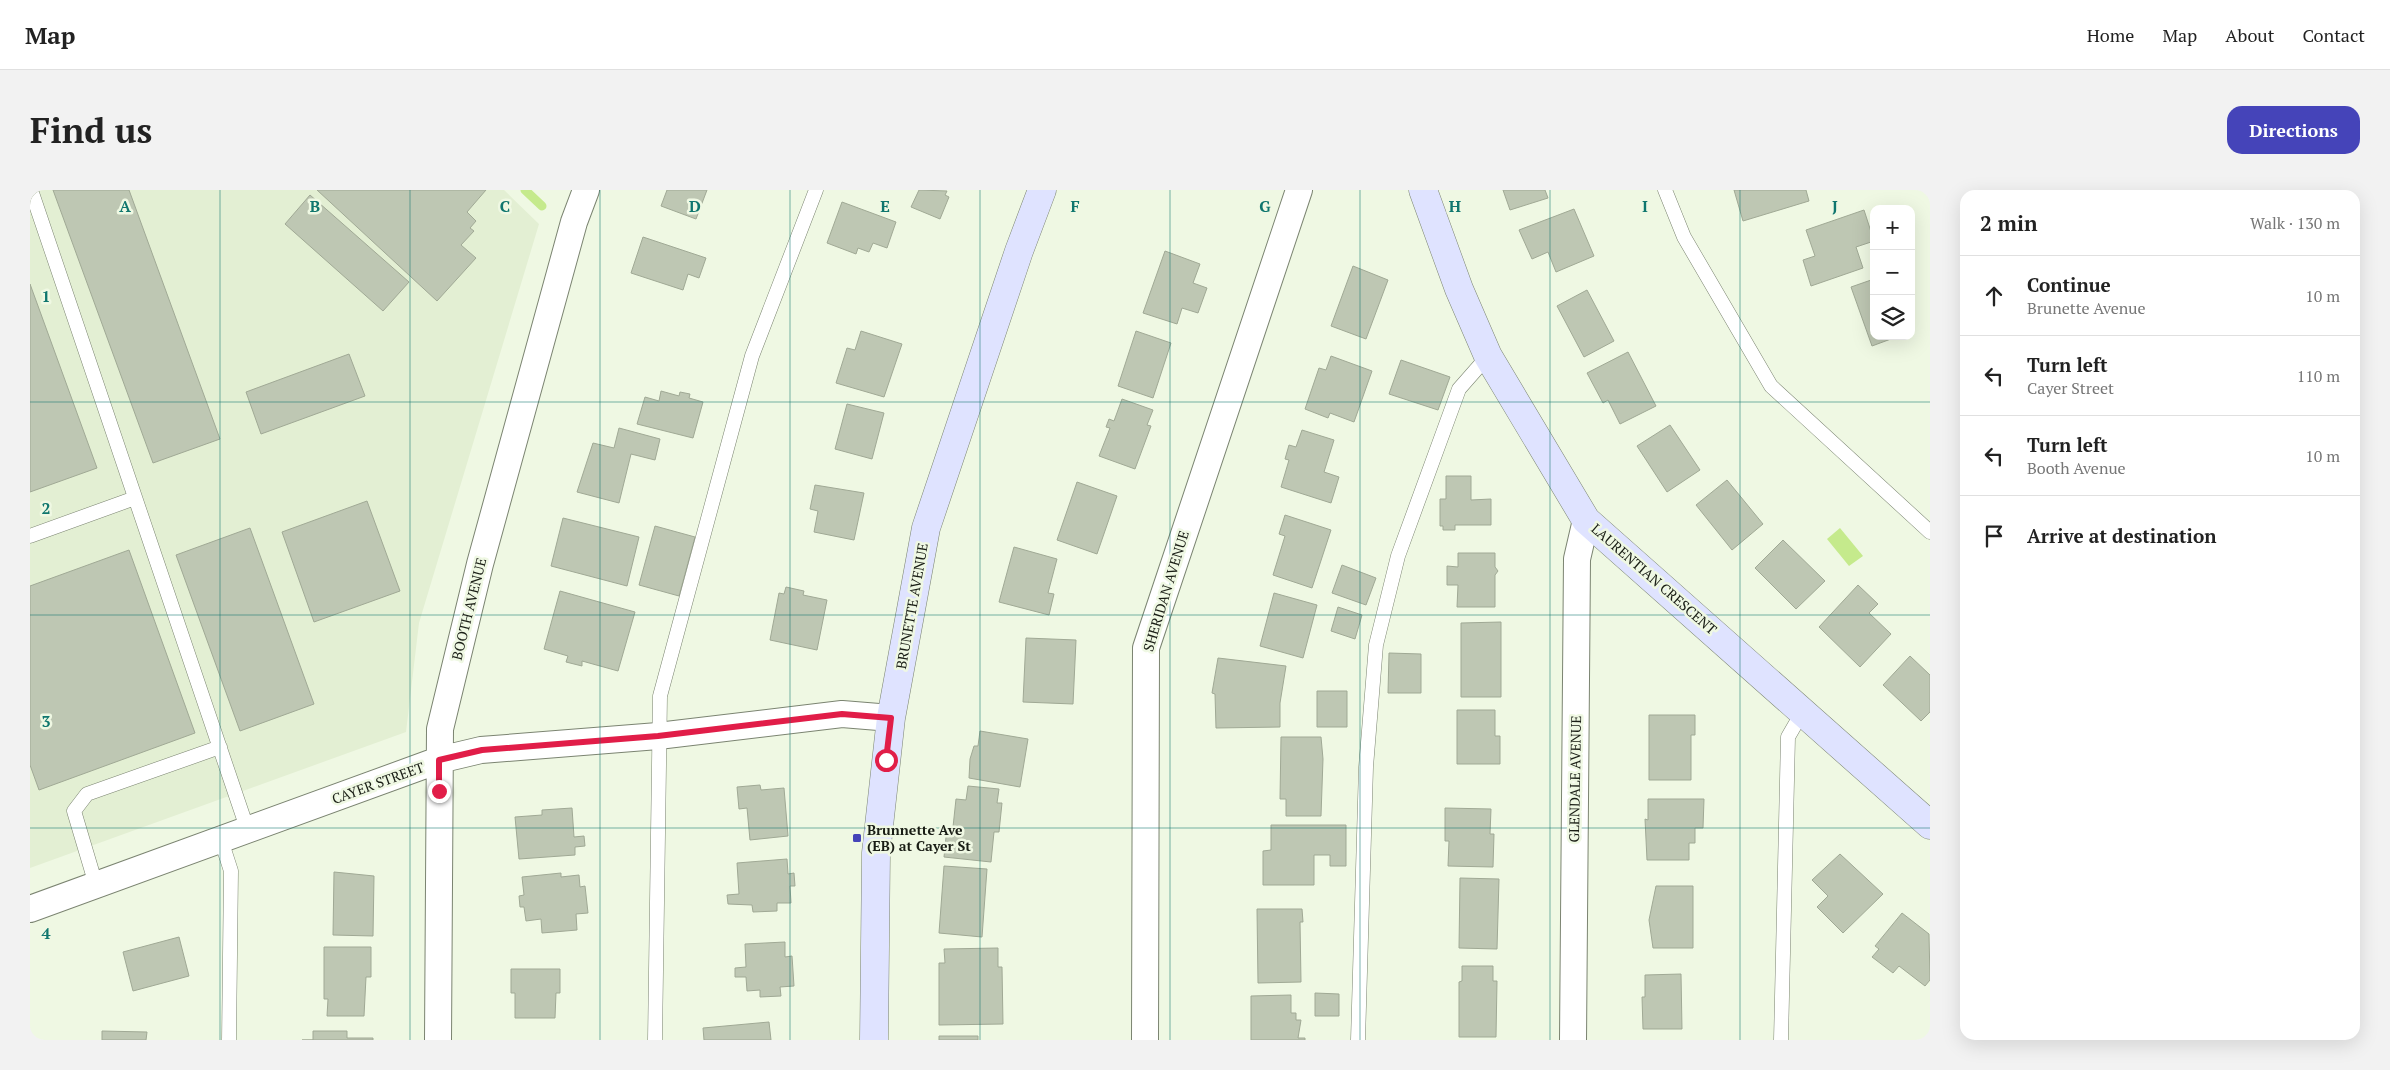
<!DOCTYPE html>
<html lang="en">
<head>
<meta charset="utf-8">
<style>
  body { margin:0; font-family:"PT Serif",serif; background:#f2f2f2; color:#222 }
  .controls { position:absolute; right:15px; top:15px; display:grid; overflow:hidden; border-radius:10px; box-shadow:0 5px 20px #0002 }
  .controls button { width:45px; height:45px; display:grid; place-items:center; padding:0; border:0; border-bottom:1px solid #e0e0e0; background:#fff; color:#222; font:25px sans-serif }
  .stop { position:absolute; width:15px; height:15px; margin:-11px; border:4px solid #e11d48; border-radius:50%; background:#fff }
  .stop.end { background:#e11d48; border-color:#fff; box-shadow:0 1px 5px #0008 }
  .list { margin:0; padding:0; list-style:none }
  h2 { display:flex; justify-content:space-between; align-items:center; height:65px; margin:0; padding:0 20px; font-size:21px }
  h2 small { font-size:16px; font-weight:400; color:#767676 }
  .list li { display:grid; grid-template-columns:32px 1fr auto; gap:15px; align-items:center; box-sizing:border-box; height:80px; padding:0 20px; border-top:1px solid #e0e0e0 }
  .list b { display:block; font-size:19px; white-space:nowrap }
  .list p { margin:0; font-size:16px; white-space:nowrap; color:#767676 }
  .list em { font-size:16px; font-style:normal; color:#767676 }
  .icon { flex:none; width:28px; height:28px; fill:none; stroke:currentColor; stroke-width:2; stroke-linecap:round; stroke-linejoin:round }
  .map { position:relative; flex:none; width:1900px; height:850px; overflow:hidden; border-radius:15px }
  header { display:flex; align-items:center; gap:30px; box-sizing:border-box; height:70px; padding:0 25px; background:#fff; border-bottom:1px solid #e0e0e0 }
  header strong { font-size:24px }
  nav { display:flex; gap:28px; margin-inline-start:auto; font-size:18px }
  .intro { display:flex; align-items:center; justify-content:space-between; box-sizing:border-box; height:120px; padding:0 30px }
  h1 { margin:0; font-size:35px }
  .button { padding:12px 22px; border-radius:15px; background:#4544b9; color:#fff; font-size:18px; font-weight:700 }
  main { display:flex; gap:30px; padding:0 30px }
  aside { flex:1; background:#fff; border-radius:15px; box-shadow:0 5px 20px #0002 }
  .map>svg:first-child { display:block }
  .built { fill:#e3efd3 }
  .water { fill:#c5ea8c }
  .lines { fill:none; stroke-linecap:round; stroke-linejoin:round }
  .stream { stroke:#c5ea8c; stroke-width:9 }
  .building { fill:#bec7b3; stroke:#a0a995 }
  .lane-casing { stroke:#7b8471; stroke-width:15 }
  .street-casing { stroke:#7b8471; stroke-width:28 }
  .secondary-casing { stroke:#7b8471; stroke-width:29 }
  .lane { stroke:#fff; stroke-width:14 }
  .street { stroke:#fff; stroke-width:26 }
  .secondary { stroke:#dfe3ff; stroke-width:28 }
  .route { stroke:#e11d48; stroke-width:6 }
  .grid { fill:none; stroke:#0f766e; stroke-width:1; stroke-opacity:0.55 }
  .poi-dot { fill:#4544b9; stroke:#eff8e3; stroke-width:2 }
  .labels { text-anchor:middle; stroke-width:5; stroke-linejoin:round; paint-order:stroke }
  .street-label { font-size:14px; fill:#191d15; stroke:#eff8e3 }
  .poi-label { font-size:14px; font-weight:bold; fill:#191d15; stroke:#eff8e3; text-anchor:start }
  .grid-label { font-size:16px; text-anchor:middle; font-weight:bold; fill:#0f766e; stroke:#eff8e3; stroke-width:5; stroke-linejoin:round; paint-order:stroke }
</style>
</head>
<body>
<header>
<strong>Map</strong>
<nav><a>Home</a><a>Map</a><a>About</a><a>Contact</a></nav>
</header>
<div class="intro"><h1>Find us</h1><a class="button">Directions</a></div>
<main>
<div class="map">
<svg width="1900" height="850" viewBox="0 0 1900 850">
  <rect width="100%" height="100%" fill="#eff8e3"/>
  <path class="built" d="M0,0H474L509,34L389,433L376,542L0,678Z"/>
  <path class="water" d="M1810,338L1833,366L1819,376L1797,349Z"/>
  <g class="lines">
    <path class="stream" d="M495,0L512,16"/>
  </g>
  <path class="building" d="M23,0H99L190,249L123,273Z
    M287,0H456L437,22L446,31L440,38L444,41L431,55L446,68L407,111Z
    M637,0H677L666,29L631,16Z
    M889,0L917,1L915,5L919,7L910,29L881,17Z
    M1473,0H1515L1518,8L1480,20Z
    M1704,0H1776L1779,11L1713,31Z
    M280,5L379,92L353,121L255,34Z
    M812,12L866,32L857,58L843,53L839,62L828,58L826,64L797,53Z
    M1544,19L1564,66L1526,82L1518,62L1502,69L1489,40Z
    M1834,20L1844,51L1826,57L1833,78L1781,96L1773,70L1785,66L1776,40Z
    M613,47L676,68L669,88L658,84L653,100L601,83Z
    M1135,61L1170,74L1163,93L1177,98L1168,123L1152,118L1147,134L1113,123Z
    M1323,76L1358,90L1336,149L1301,136Z
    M1844,89V146H1869L1842,156L1821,97Z
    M0,94L67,278L0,302Z
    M1557,100L1584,151L1554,167L1527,116Z
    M831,141L872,154L854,207L806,193L817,158L825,160Z
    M1106,141L1141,153L1123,208L1088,196Z
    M1598,162L1626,216L1590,234L1578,210L1573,213L1557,183Z
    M319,164L335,206L231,244L216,202Z
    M1301,166L1342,181L1324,232L1300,223L1298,228L1275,219L1289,178L1296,180Z
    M1371,170L1420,187L1408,220L1359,204Z
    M631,201L649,206L650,202L660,204L659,208L673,212L663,248L607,234L615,207L629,211Z
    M1092,209L1123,220L1117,235L1121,236L1105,279L1069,266L1080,238L1076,237L1079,229L1084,231Z
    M817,214L854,223L842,269L805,259Z
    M1640,235L1670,280L1637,302L1607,256Z
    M589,238L630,249L625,270L601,264L589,313L547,302L563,253L584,258Z
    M1272,240L1304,250L1294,282L1309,287L1301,313L1251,297L1259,270L1255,269L1259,255L1266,257Z
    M1416,286H1441V310L1461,309V335H1425V340H1413V336H1410V309H1416Z
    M1697,290L1733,334L1702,360L1666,315Z
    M1047,292L1087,306L1067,364L1027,350Z
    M785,295L834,303L824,350L784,342L788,321L780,319Z
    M337,311L370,401L284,432L252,342Z
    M1255,325L1301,340L1282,398L1243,385L1255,346L1249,344Z
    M533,328L609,347L597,396L521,376Z
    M625,336L665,347L649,406L609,395Z
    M220,338L284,514L210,541L146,365Z
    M1753,350L1795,391L1766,419L1725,378Z
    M984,357L1027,369L1018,403L1024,404L1019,425L969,412Z
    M99,360L165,543L9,600L0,575V396Z
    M1428,363H1465V377L1468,381L1465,385V417H1427L1428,395H1417V376L1428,377Z
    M1312,375L1346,388L1336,415L1302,403Z
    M1828,395L1848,414L1839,423L1861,444L1830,477L1789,437Z
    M756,397L774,401L773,405L797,410L787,460L740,450L749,403L754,404Z
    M530,401L605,422L588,481L552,471V476L536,472L538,466L514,459Z
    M1244,403L1287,415L1273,468L1230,456Z
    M1308,417L1332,425L1325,449L1301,441Z
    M1471,432V507H1431V433Z
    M996,448L1046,450L1043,514L993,512Z
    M1359,463L1391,464V503H1358Z
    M1880,466L1900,485V522L1891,531L1853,495Z
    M1188,468L1256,476L1250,513V537L1186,538L1185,504L1182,503Z
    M1287,501H1317V537H1287Z
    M1427,520H1465V546H1470V574H1427Z
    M1619,525H1665V545H1661V590H1619Z
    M950,541L998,549L990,597L939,588L940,569L944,556H948Z
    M1251,547H1291L1293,569L1291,626H1256V609H1250Z
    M730,595L731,600L754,598L758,646L720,650L717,618L709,619L707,597Z
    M938,596L969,599L967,613H972L969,642H964L961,672L914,667L917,637H923L926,609L936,610Z
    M1618,609H1674L1673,638H1665V653H1659V670H1617L1615,629L1618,630Z
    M542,618L544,647L554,646L555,656L545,657V665L489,669L485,627L512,625V620Z
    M1415,618L1461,619L1460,644H1464L1463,677L1418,676L1419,651H1415Z
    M1241,635H1316V676H1300V665H1284V695H1233V661L1241,660Z
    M1810,664L1853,704L1813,743L1787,717L1798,706L1782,690Z
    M757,669L758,684L764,683L765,696H760L761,713H747V721L723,722L722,715L698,714L697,705L709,704L707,673Z
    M914,676L957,679L952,747L909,743Z
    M304,682L344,686L343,746L303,745Z
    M531,683V687L549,685L550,697L555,696L558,723L546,724L547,740L512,743L511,729L496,731L494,717H490L489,706L494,705L492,687Z
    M1430,688L1469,689L1467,759L1429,758Z
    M1626,696H1663V758H1623L1619,730Z
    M1227,719H1272L1273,732H1270L1271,792L1228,793Z
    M1872,723L1899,744L1900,790L1895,796L1869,776L1863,783L1842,767L1849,759L1845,756Z
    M149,747L159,786L103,801L93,762Z
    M755,752V767L762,766L764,796L750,797L751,806L730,807V800L717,801L716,787H705V778L716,777L715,754Z
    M294,757H341V787H336L334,826H297L298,809H294Z
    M968,758V777H972L973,834L909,835V773H915L914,759Z
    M1432,776H1463V791H1467L1466,847H1429V792L1432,791Z
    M481,779H530V803H526L525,828H485V803H481Z
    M1651,784L1652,839H1613L1612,807H1615V785Z
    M1285,803L1309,804V826H1285Z
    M1261,805V823H1266V830H1271L1268,848H1275V850H1221V806Z
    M739,832L741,850H674L673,838Z
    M72,841L117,842L116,850H72Z
    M283,841H317V848H343V850H272H283Z
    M909,846H948V850H909Z"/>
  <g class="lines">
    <g class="lane-casing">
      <path id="lane" d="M1,0L218,641
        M1635,0L1654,47L1741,196L1900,342
        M0,346L105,308
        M191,650L201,681L199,850
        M66,695L44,621L57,604L190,557
        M625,850L630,506L722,166L786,0
        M1328,850L1336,577L1346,455L1368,366L1429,199L1458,166
        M1751,850L1758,547L1773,521"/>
    </g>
    <g class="street-casing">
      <path id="street" d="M0,719L409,570L451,560L628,546L812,524L861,528
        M408,850L410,539L450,374L544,32L556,0
        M1115,850L1116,458L1269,0
        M1543,850L1547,369L1556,330"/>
    </g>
    <g class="secondary-casing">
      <path id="secondary" d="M1393,0L1429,99L1458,166L1556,330L1900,635
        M844,850L846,663L861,528L896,338L989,61L1012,0"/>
    </g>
    <use href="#lane" class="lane"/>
    <use href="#street" class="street"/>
    <use href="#secondary" class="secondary"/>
  </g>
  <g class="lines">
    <path class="route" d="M409,601V570L452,560L628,546L812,524L861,528L856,570"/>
  </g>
  <path class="grid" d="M190,0V850M380,0V850M570,0V850M760,0V850M950,0V850M1140,0V850M1330,0V850M1520,0V850M1710,0V850M0,212H1900M0,425H1900M0,638H1900"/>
  <rect class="poi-dot" x="822" y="643" width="10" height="10" rx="2.5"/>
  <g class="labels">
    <g class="street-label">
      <text transform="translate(1624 389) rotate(41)" y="5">LAURENTIAN CRESCENT</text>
      <text transform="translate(1136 401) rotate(-73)" y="5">SHERIDAN AVENUE</text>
      <text transform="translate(882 416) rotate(-80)" y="5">BRUNETTE AVENUE</text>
      <text transform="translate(439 419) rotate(-76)" y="5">BOOTH AVENUE</text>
      <text transform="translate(1545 589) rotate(-89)" y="5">GLENDALE AVENUE</text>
      <text transform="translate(348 593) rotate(-20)" y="5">CAYER STREET</text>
    </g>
    <g class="poi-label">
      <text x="837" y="645">Brunnette Ave<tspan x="837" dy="16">(EB) at Cayer St</tspan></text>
    </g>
  </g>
  <g class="grid-label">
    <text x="95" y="22">A</text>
    <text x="285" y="22">B</text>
    <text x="475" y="22">C</text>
    <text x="665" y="22">D</text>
    <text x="855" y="22">E</text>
    <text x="1045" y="22">F</text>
    <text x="1235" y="22">G</text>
    <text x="1425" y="22">H</text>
    <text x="1615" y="22">I</text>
    <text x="1805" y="22">J</text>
    <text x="16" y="112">1</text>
    <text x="16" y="324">2</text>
    <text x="16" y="537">3</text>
    <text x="16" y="749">4</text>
  </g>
</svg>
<div class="controls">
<button>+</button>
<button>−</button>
<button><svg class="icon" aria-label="layers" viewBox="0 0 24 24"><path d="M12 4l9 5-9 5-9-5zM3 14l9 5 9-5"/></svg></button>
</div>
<div class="stop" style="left:856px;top:570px"></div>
<div class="stop end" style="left:409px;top:601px"></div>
</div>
<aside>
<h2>2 min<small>Walk · 130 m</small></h2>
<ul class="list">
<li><svg class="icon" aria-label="ahead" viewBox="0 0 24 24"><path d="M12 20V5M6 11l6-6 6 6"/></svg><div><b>Continue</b><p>Brunette Avenue</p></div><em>10 m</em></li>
<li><svg class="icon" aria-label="left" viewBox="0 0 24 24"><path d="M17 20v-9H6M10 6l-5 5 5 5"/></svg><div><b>Turn left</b><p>Cayer Street</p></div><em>110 m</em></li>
<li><svg class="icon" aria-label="left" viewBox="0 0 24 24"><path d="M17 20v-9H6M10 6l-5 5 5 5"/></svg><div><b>Turn left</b><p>Booth Avenue</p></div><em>10 m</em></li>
<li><svg class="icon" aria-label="arrive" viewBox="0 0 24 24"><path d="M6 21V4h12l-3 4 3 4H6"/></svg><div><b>Arrive at destination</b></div></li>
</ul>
</aside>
</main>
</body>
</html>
